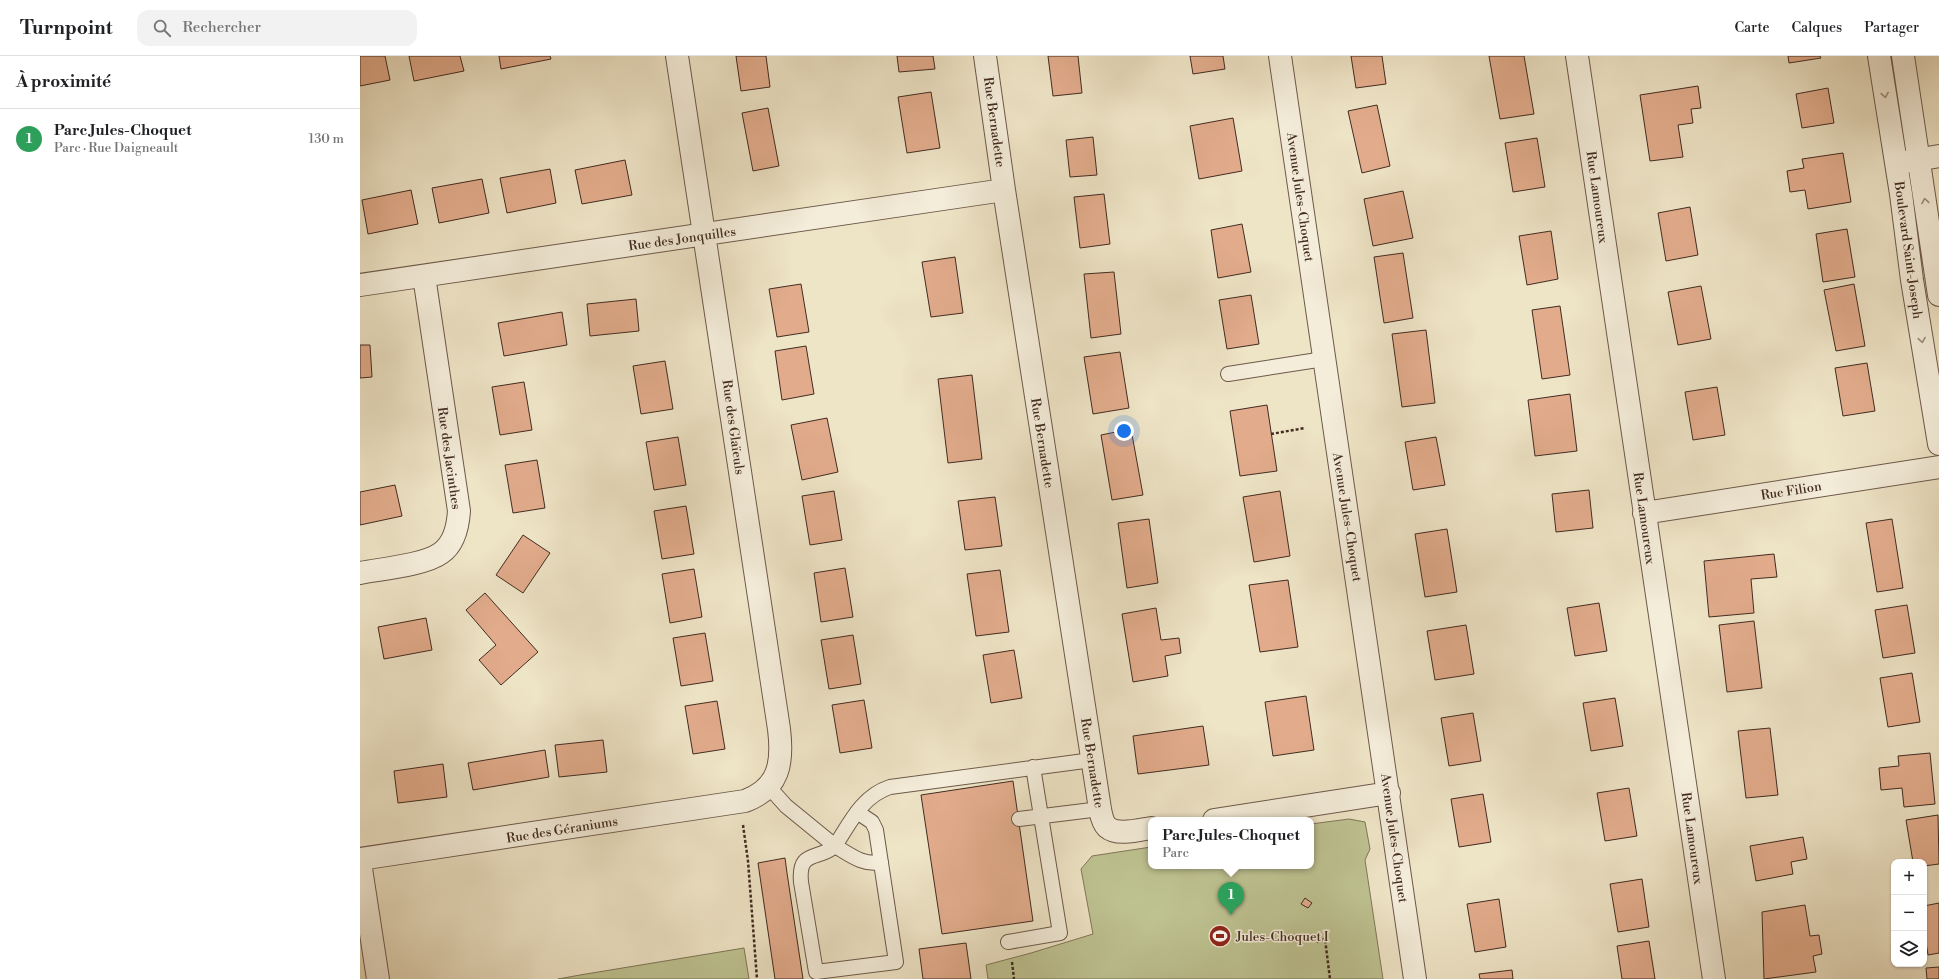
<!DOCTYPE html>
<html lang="fr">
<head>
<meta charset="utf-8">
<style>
  body { margin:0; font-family:"Libre Bodoni",serif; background:#f2f2f2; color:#202124 }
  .controls { position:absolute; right:12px; bottom:12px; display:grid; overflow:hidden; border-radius:8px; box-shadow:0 1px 3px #0004 }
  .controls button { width:36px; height:36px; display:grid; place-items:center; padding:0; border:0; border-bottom:1px solid #e0e0e0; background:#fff; color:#202124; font:20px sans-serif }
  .you { position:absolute; left:764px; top:375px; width:14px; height:14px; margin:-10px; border:3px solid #fff; border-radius:50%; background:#1a73e8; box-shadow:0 0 0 6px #1a73e833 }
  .badge { display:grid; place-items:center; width:26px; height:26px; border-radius:50%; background:#8f2418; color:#fff; font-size:13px; font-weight:700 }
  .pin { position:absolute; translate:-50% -33px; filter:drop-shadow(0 1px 2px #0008) }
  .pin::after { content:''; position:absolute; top:21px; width:14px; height:12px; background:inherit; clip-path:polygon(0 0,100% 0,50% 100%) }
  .popup { position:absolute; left:788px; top:761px; width:166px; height:52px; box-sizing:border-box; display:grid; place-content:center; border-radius:8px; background:#fff; filter:drop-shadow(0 1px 3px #0005); font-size:13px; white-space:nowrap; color:#757577 }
  .popup b { font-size:15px; color:#202124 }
  .popup::after { content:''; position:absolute; left:50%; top:100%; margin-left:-8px; border:8px solid transparent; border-top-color:#fff }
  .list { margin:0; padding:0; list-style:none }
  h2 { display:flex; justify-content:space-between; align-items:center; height:52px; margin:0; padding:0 16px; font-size:17px }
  h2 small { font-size:13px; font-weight:400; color:#757577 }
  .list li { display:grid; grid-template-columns:26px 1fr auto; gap:12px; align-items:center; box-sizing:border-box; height:60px; padding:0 16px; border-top:1px solid #e0e0e0 }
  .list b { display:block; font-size:15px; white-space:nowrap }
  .list p { margin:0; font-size:13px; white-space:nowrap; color:#757577 }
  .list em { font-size:13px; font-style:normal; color:#757577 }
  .icon { flex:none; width:22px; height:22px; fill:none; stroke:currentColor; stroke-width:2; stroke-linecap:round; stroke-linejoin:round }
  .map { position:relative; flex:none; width:1579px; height:923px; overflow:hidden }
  header { display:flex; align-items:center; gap:24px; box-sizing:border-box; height:56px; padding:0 20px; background:#fff; border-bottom:1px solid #e0e0e0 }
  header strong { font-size:19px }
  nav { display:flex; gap:22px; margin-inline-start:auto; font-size:14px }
  .search { width:280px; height:36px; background:#f2f2f2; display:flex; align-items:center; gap:10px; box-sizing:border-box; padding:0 14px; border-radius:12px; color:#757577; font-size:15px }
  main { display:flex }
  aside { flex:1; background:#fff }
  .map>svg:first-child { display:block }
  .green { fill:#bec291; stroke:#807659 }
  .building { fill:#e2ac8c; stroke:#422b21 }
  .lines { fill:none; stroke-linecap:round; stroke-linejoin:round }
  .service-casing { stroke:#6d594a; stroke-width:16 }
  .minor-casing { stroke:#6d594a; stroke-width:24 }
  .tertiary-casing { stroke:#6d594a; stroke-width:24 }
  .path { stroke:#422b21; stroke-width:2.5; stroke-dasharray:3 2; stroke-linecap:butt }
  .service { stroke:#f4edda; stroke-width:14 }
  .minor { stroke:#f4edda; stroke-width:22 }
  .tertiary { stroke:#f4edda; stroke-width:22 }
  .oneway { stroke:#9b8c7e }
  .labels { text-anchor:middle; stroke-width:3; stroke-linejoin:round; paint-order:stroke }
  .street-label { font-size:13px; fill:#422b21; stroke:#f4edda }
  .poi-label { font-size:13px; fill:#422b21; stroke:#f4edda; text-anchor:start }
</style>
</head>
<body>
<header>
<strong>Turnpoint</strong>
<div class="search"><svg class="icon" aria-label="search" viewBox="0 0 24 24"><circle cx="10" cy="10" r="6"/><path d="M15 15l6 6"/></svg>Rechercher</div>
<nav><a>Carte</a><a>Calques</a><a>Partager</a></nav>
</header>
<main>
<aside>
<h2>À proximité<small></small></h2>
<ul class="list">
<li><span class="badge" style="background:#2e9e5b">1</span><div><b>Parc Jules-Choquet</b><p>Parc · Rue Daigneault</p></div><em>130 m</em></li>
</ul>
</aside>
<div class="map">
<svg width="1579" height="923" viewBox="0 0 1579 923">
  <rect width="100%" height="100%" fill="#eee4c6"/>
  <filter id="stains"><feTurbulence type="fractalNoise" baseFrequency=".005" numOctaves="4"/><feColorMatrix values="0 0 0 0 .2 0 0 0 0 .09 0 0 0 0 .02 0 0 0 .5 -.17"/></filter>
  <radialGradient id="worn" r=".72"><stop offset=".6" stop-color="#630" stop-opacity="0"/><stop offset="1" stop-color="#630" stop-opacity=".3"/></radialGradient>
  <path class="green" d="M989,763L1005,766L1010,793L1005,804L1023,923H628L626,909L671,897L733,878L721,813L732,800L791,791V810H951V768Z
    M384,892L389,923H198L220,919Z"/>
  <path class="building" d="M0,0H25L30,24L0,30Z
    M49,0H100L104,15L54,25Z
    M139,0H190L191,3L141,13Z
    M376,0H406L410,31L381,35Z
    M537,0H573L575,13L539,16Z
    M688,0H718L722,37L693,40Z
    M830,0H863L865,13L833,18Z
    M991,0H1022L1026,28L996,32Z
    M1129,0H1164L1174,58L1140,63Z
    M1428,0H1460L1461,2L1429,7Z
    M1338,30L1341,52L1331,53L1333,67L1318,69L1323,101L1290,105L1280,39Z
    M1468,32L1474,67L1442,72L1436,38Z
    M571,36L580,92L547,97L538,41Z
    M1017,49L1030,110L1002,117L988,55Z
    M408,52L419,110L393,115L382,57Z
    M873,62L882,115L839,123L830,70Z
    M733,81L737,119L710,121L706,84Z
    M1177,82L1185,131L1153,136L1145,87Z
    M1483,97L1491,146L1448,153L1445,134L1430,136L1427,115L1444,112L1442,103Z
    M265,104L272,139L222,148L215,114Z
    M190,113L196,147L147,157L140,122Z
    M122,123L129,157L79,167L72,132Z
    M51,134L58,168L8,178L2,144Z
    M1043,135L1053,182L1013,190L1004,143Z
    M744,138L750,188L720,192L714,141Z
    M1330,151L1338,199L1306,205L1298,157Z
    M882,168L891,216L858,222L851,174Z
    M1487,173L1495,221L1463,226L1456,178Z
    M1191,175L1198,223L1167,229L1159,180Z
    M1043,197L1053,262L1024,267L1014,201Z
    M595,201L603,257L571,261L562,206Z
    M754,216L761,278L731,282L724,218Z
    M441,228L449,276L417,281L409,233Z
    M1494,228L1505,290L1476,295L1464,234Z
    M1341,230L1351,283L1318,289L1308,236Z
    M891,239L899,288L867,293L859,244Z
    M276,243L279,275L230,280L227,248Z
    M1200,250L1210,319L1182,323L1172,254Z
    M202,256L207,289L144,300L138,267Z
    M1066,274L1075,347L1042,351L1032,278Z
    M0,289H10L12,321L0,322Z
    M446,290L454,338L422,344L415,295Z
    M760,296L769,352L733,358L724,301Z
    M305,305L313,353L281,358L273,310Z
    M1507,307L1515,355L1483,360L1475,312Z
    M612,319L622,403L588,407L578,323Z
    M164,326L172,374L140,379L132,331Z
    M1357,331L1365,379L1333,384L1325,336Z
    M1210,338L1217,395L1175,400L1168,344Z
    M907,349L917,415L880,420L870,355Z
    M467,362L478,416L442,424L431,369Z
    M771,373L783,439L752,444L741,379Z
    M318,381L326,429L294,434L286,386Z
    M1076,381L1085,429L1053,434L1045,386Z
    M177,404L185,452L153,457L145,409Z
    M35,429L42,460L0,469V436Z
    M1229,434L1233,472L1196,476L1192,438Z
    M474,435L482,484L450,489L442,440Z
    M920,435L930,500L894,506L883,441Z
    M635,441L642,490L605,494L598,445Z
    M326,450L334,498L302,503L294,455Z
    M789,463L798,527L767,532L758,467Z
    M1532,463L1543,532L1517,536L1506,467Z
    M1087,473L1097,536L1065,541L1055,478Z
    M163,479L190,497L163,537L136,519Z
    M1414,498L1417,521L1391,523L1394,557L1349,561L1344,505Z
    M485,512L493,561L461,566L454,517Z
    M334,513L342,561L310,567L302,518Z
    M640,514L649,576L616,580L607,518Z
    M928,524L938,591L900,596L889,529Z
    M125,537L178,596L141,629L119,604L136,589L106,554Z
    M1239,547L1247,595L1215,600L1207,552Z
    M1547,549L1555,597L1523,602L1515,554Z
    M796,552L801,584L819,582L821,597L805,600L808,620L773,626L762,558Z
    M66,562L72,594L24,603L18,571Z
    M1394,565L1402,632L1367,636L1359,569Z
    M1106,569L1114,618L1075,624L1067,575Z
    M345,577L353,625L321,630L313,582Z
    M493,579L501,628L469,633L461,584Z
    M654,594L662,642L631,647L623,599Z
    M1552,617L1560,666L1528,671L1520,622Z
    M946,640L954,694L913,700L905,646Z
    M1255,642L1263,690L1231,695L1223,647Z
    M504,644L512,692L480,697L472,649Z
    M357,645L365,693L333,698L325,650Z
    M1113,657L1121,705L1089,710L1081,662Z
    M843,670L849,709L778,718L773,680Z
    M1410,672L1418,739L1386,742L1378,675Z
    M243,684L247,716L199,721L195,689Z
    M185,694L189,721L113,734L108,707Z
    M1570,697L1575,748L1544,751L1542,732L1521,734L1519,712L1539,710L1538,700Z
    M83,708L87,741L38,747L34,715Z
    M653,725L673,865L582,878L561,739Z
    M1269,732L1277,780L1245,785L1237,737Z
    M1123,738L1131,786L1099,791L1091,743Z
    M1578,759L1579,808L1564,810V806H1553L1546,764Z
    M1443,781L1447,803L1431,806L1433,818L1396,825L1390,790Z
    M425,802L427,817L443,923H415L398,807Z
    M1282,823L1289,871L1258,876L1250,828Z
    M945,842L952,847L948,852L941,848Z
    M1139,843L1146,891L1115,896L1107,848Z
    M1579,847V897L1568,899L1564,874V850Z
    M1445,849L1450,880L1459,879L1462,898L1453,900L1456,916L1404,923L1402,856Z
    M1289,885L1295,923H1262L1257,890Z
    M606,887L611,923H563L559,893Z
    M1579,911V923H1567L1566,912Z
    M1152,914L1153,923H1120L1119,918Z"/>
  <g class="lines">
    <g class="service-casing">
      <path id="service" d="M868,318L964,303
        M409,731L426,750L475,790C490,767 502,740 530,731L732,704
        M497,756L512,766L516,774L536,906L456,916L441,826C438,793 458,805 475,790C489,798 503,810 521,806
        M659,763L740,753
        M648,886L700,877L673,711"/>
    </g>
    <g class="minor-casing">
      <path id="minor" d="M625,0L644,134L740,753C741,758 742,766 747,771C757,780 779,774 791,772
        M920,0L1055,923
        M1217,0L1354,923
        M1539,107L1579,100
        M0,229L644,134
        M1284,457L1579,411
        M0,517C21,513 65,509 81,497C94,488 98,470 99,455L64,220
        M854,764L1029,737
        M0,803L385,745C420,732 423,706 419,673L317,0
        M0,806L18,923"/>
    </g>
    <g class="tertiary-casing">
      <path id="tertiary" d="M1519,0L1541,138L1552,224L1579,388
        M1543,0L1579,239"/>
    </g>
    <path class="path" d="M911,378L945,372
      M383,769L388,805L397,923
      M790,797L791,804
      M957,886L965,883L970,923
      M652,906L654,923"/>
    <use href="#service" class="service"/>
    <use href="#minor" class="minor"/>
    <use href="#tertiary" class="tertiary"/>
  </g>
  <defs><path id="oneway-chevron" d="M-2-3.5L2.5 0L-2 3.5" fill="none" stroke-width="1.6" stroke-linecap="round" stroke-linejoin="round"/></defs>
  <g class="oneway">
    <use href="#oneway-chevron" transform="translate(1525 39) rotate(81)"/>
    <use href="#oneway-chevron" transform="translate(1565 145) rotate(-99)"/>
    <use href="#oneway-chevron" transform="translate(1562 284) rotate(81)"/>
  </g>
  <defs>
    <g id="stadium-disc" transform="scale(1.15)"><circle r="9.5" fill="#8f2418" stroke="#f4edda"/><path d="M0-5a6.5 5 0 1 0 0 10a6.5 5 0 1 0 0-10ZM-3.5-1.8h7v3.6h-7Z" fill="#fff"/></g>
  </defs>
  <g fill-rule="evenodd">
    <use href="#stadium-disc" x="860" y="880"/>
  </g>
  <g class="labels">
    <g class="street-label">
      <text transform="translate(635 66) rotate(82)" y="5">Rue Bernadette</text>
      <text transform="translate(941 141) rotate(82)" y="5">Avenue Jules-Choquet</text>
      <text transform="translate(1238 141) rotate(82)" y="5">Rue Lamoureux</text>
      <text transform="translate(322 182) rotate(-8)" y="5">Rue des Jonquilles</text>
      <text transform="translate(1549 194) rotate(82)" y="5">Boulevard Saint-Joseph</text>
      <text transform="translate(374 371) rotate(82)" y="5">Rue des Glaïeuls</text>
      <text transform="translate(683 387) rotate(81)" y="5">Rue Bernadette</text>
      <text transform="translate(90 402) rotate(82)" y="5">Rue des Jacinthes</text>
      <text transform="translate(1431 434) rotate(-9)" y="5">Rue Filion</text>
      <text transform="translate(988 461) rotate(81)" y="5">Avenue Jules-Choquet</text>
      <text transform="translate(1285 462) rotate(82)" y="5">Rue Lamoureux</text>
      <text transform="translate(733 707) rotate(81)" y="5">Rue Bernadette</text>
      <text transform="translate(202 773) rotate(-9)" y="5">Rue des Géraniums</text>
      <text transform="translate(1035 782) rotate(82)" y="5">Avenue Jules-Choquet</text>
      <text transform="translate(1333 782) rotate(82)" y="5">Rue Lamoureux</text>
    </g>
    <g class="poi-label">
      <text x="876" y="885">Jules-Choquet I</text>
    </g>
  </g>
  <rect width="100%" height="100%" filter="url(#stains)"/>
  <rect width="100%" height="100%" fill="url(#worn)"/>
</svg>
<div class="controls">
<button>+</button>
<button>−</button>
<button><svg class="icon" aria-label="layers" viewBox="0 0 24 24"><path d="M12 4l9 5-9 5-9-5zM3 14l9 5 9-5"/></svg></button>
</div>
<div class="you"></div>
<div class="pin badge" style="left:871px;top:859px;background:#2e9e5b">1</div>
<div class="popup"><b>Parc Jules-Choquet</b>Parc</div>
</div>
</main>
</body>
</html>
